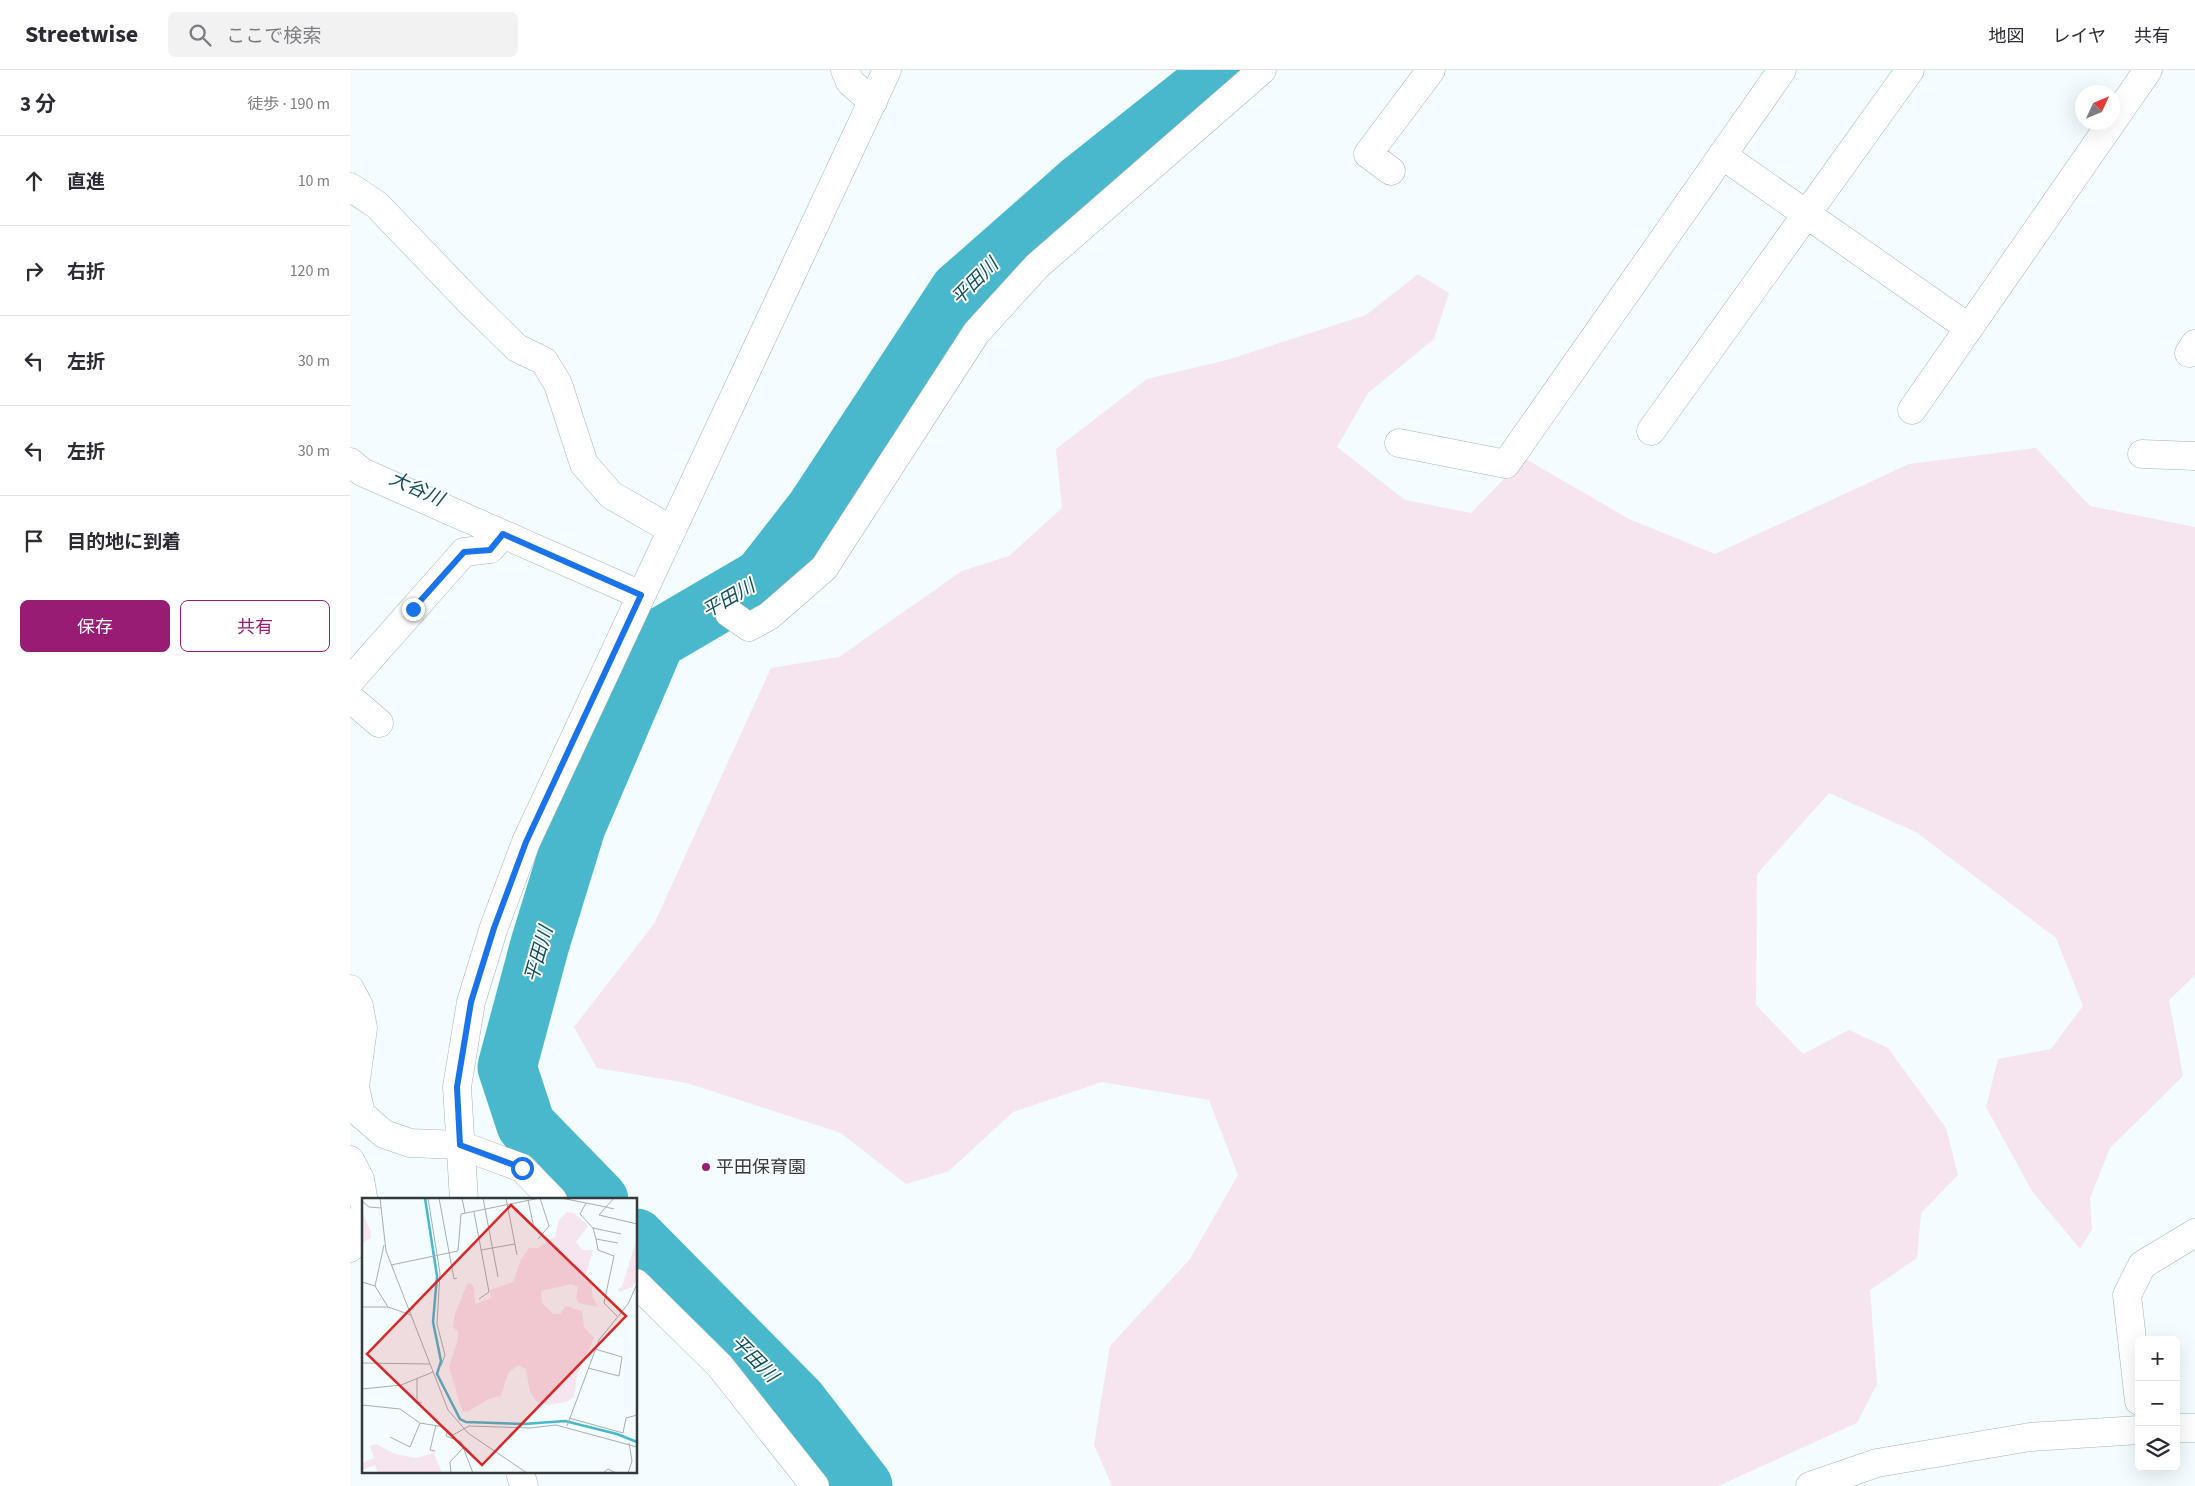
<!DOCTYPE html>
<html lang="ja">
<head>
<meta charset="utf-8">
<style>
  body { margin:0; font-family:"Source Sans 3","Noto Sans JP",sans-serif; background:#f2f2f3; color:#2b2b33 }
  .controls { position:absolute; right:15px; bottom:15px; display:grid; overflow:hidden; border-radius:8px; box-shadow:0 5px 20px #0002 }
  .controls button { width:45px; height:45px; display:grid; place-items:center; padding:0; border:0; border-bottom:1px solid #e1e1e2; background:#fff; color:#2b2b33; font:25px sans-serif }
  .compass { position:absolute; left:1725px; top:15px; width:45px; height:45px; border-radius:50%; background:#fff; box-shadow:0 5px 20px #0002; rotate:46deg }
  .stop { position:absolute; width:15px; height:15px; margin:-11px; border:4px solid #1a73e8; border-radius:50%; background:#fff }
  .stop.end { background:#1a73e8; border-color:#fff; box-shadow:0 1px 5px #0008 }
  .list { margin:0; padding:0; list-style:none }
  h2 { display:flex; justify-content:space-between; align-items:center; height:65px; margin:0; padding:0 20px; font-size:21px }
  h2 small { font-size:16px; font-weight:400; color:#7c7c81 }
  .list li { display:grid; grid-template-columns:32px 1fr auto; gap:15px; align-items:center; box-sizing:border-box; height:90px; padding:0 20px; border-top:1px solid #e1e1e2 }
  .list b { display:block; font-size:19px; white-space:nowrap }
  .list em { font-size:16px; font-style:normal; color:#7c7c81 }
  .actions { display:flex; gap:10px; padding:15px 20px }
  .actions a { flex:1; padding:11px 0; border:1px solid #981b74; border-radius:8px; text-align:center; font-size:18px; color:#981b74 }
  .actions .main { background:#981b74; color:#fff }
  .icon { flex:none; width:28px; height:28px; fill:none; stroke:currentColor; stroke-width:2; stroke-linecap:round; stroke-linejoin:round }
  .map { position:relative; flex:none; width:1845px; height:1416px; overflow:hidden }
  header { display:flex; align-items:center; gap:30px; box-sizing:border-box; height:70px; padding:0 25px; background:#fff; border-bottom:1px solid #e1e1e2 }
  header strong { font-size:24px }
  nav { display:flex; gap:28px; margin-inline-start:auto; font-size:18px }
  .search { width:350px; height:45px; background:#f2f2f3; display:flex; align-items:center; gap:12px; box-sizing:border-box; padding:0 18px; border-radius:8px; color:#7c7c81; font-size:19px }
  main { display:flex }
  aside { flex:1; background:#fff }
  .map>svg:first-child { display:block }
  .green { fill:#f6e4ee }
  .lines { fill:none; stroke-linecap:round; stroke-linejoin:round }
  .river { stroke:#49b7cc; stroke-width:59 }
  .minor-casing { stroke:#a4b3b6; stroke-width:29 }
  .tertiary-casing { stroke:#a4b3b6; stroke-width:29 }
  .minor { stroke:#fff; stroke-width:28 }
  .tertiary { stroke:#fff; stroke-width:28 }
  .route { stroke:#1a73e8; stroke-width:6 }
  .poi-dot { fill:#981b74; stroke:#fff; stroke-width:2 }
  .labels { text-anchor:middle; stroke-width:4; stroke-linejoin:round; paint-order:stroke }
  .poi-label { font-size:18px; fill:#343a3c; stroke:#fff; text-anchor:start }
  .water-label { font-size:19px; font-style:italic; fill:#0d4e5a; stroke:#fff }
  .inset-river { fill:none; stroke:#49b7cc; stroke-width:2.5 }
  .inset-road { fill:none; stroke:#a7aeb0; stroke-width:1 }
  .view { fill:#d62828; fill-opacity:0.15; stroke:#d62828; stroke-width:2.5 }
  .inset-edge { fill:none; stroke:#343a3c; stroke-width:2.5 }
</style>
</head>
<body>
<header>
<strong>Streetwise</strong>
<div class="search"><svg class="icon" aria-label="search" viewBox="0 0 24 24"><circle cx="10" cy="10" r="6"/><path d="M15 15l6 6"/></svg>ここで検索</div>
<nav><a>地図</a><a>レイヤ</a><a>共有</a></nav>
</header>
<main>
<aside>
<h2>3 分<small>徒歩 · 190 m</small></h2>
<ul class="list">
<li><svg class="icon" aria-label="ahead" viewBox="0 0 24 24"><path d="M12 20V5M6 11l6-6 6 6"/></svg><div><b>直進</b></div><em>10 m</em></li>
<li><svg class="icon" aria-label="right" viewBox="0 0 24 24"><path d="M7 20v-9h11M14 6l5 5-5 5"/></svg><div><b>右折</b></div><em>120 m</em></li>
<li><svg class="icon" aria-label="left" viewBox="0 0 24 24"><path d="M17 20v-9H6M10 6l-5 5 5 5"/></svg><div><b>左折</b></div><em>30 m</em></li>
<li><svg class="icon" aria-label="left" viewBox="0 0 24 24"><path d="M17 20v-9H6M10 6l-5 5 5 5"/></svg><div><b>左折</b></div><em>30 m</em></li>
<li><svg class="icon" aria-label="arrive" viewBox="0 0 24 24"><path d="M6 21V4h12l-3 4 3 4H6"/></svg><div><b>目的地に到着</b></div></li>
</ul>
<div class="actions"><a class="main">保存</a><a>共有</a></div>
</aside>
<div class="map">
<svg width="1845" height="1416" viewBox="0 0 1845 1416">
  <rect width="100%" height="100%" fill="#f3fcfe"/>
  <path class="green" d="M1068,204L1099,223L1084,269L1018,323L987,377L1055,430L1121,443L1174,388L1279,449L1365,484L1559,394L1686,378L1740,436L1845,457V905L1819,930L1833,1006L1760,1078L1740,1128L1742,1159L1730,1179L1682,1121L1636,1037L1648,989L1701,979L1733,936L1706,868L1566,762L1479,723L1407,804L1406,935L1453,984L1499,960L1538,978L1596,1058L1608,1105L1571,1143L1567,1188L1520,1220L1527,1314L1507,1353L1368,1416H762L744,1375L760,1276L840,1189L888,1105L859,1030L752,1012L663,1042L599,1101L556,1114L491,1063L337,1013L247,998L224,957L304,854L421,598L489,587L612,501L659,486L712,438L706,379L797,309L877,290L1016,245Z"/>
  <g class="lines">
    <path class="river" d="M249,1130L176,1055L157,997L190,874L226,757L306,570L412,508L465,440L609,221L734,111L874,0
      M286,1168L448,1332L513,1416"/>
    <g class="minor-casing">
      <path id="minor" d="M495,0L500,12L523,32
        M1762,52L1798,0
        M1372,85L1619,258
        M1041,101L1018,84L1081,0
        M0,117L27,135L122,234L167,278L194,291L208,314L234,394L261,425L322,460
        M1839,283L1845,274
        M1562,340L1762,52
        M1301,361L1560,0
        M1049,373L1156,394L1432,0
        M1792,384L1845,386
        M0,392L12,402L291,525
        M379,543L399,557L419,546L474,498L626,263L687,196L912,0
        M0,611L114,482L140,479L153,465
        M0,628L29,653
        M0,919L9,936L13,958L5,1017L11,1044L34,1064L60,1073L110,1075L172,1098L203,1130
        M0,1090L10,1109L14,1133
        M0,1178L14,1142
        M286,1213L370,1296L465,1416
        M1789,1331L1777,1225L1792,1195L1845,1163
        M1826,1358H1845
        M1460,1416L1527,1393L1680,1367L1789,1360"/>
    </g>
    <g class="tertiary-casing">
      <path id="tertiary" d="M114,1130L107,1017L121,932L144,857L176,772L537,0
        M170,1402L174,1416"/>
    </g>
    <use href="#minor" class="minor"/>
    <use href="#tertiary" class="tertiary"/>
  </g>
  <g class="lines">
    <path class="route" d="M63,539L114,482L140,480L153,464L291,525L176,772L144,858L121,932L107,1017L110,1075L172,1098"/>
  </g>
  <circle class="poi-dot" cx="356" cy="1097" r="5"/>
  <g class="labels">
    <g class="poi-label">
      <text x="366" y="1103">平田保育園</text>
    </g>
    <g class="water-label">
      <text transform="translate(624 211) rotate(-45)" y="7">平田川</text>
      <text transform="translate(67 418) rotate(24)" y="7">大谷川</text>
      <text transform="translate(378 528) rotate(-30)" y="7">平田川</text>
      <text transform="translate(188 884) rotate(-74)" y="7">平田川</text>
      <text transform="translate(405 1288) rotate(45)" y="7">平田川</text>
    </g>
  </g>
  <g transform="translate(12 1128)">
    <rect width="275" height="275" fill="#f3fcfe"/>
    <path d="M0,13L9,34V40L0,45ZM205,14L212,15L226,28L214,44L220,52H231L222,82L230,87V98L236,109L217,105L214,100L216,89L209,86L179,93L180,105L191,116H198L204,108L220,113L222,129L232,140L215,178L212,199L204,204L185,207L174,203L168,194L164,171L156,167L146,175L139,198L129,200L105,214L100,213L87,169L96,141V133L91,129L93,116L105,86L109,85L112,90L113,106L129,100L128,92L151,84L159,61L167,50H176L193,38L197,22ZM275,40V82L270,89L258,94L256,91L260,89ZM14,246L33,256L54,260L72,255L80,275H16L13,267L0,272V265L12,260L8,248Z" fill="#f6e4ee"/>
    <path class="inset-river" d="M63,0L75,78L71,124L79,163L75,176L98,221L104,224L162,226L203,223L255,236L275,244"/>
    <path class="inset-road" d="M18,0L24,53L86,212L106,235L165,275M66,0L78,75L75,126L83,157L79,168M77,0L92,81L95,80M100,0L103,15M121,0L136,79M144,0L155,57M199,0L244,9L252,0M166,2L172,30M0,3L7,9L19,10M224,5L218,16L231,30L234,41L256,45M252,11L244,9L237,17L275,26M112,14L127,94L117,101M231,30L259,36M176,41L187,28L178,0M234,41L236,52L252,58L242,105L255,118M119,52L153,46M29,67L96,53L99,16L178,0M0,84L13,88L26,109M13,88L22,47M0,109H26L49,117M0,165L68,166M226,170L257,178L260,159L233,151M55,180V204L60,205M0,191L39,187L71,174M0,207L38,211L58,225L82,229L91,237L107,228L168,230L194,227L275,249M207,220L261,235L264,220L275,217M205,228L237,142L266,106L275,86M86,232L84,238L99,244L111,275M28,239L48,249L58,225M73,253L68,252L74,227M89,275L88,264L101,250M241,275L246,271L254,275M266,275L270,263L267,245"/>
    <path class="view" d="M149,7L264,118L120,267L5,156Z"/>
    <rect width="275" height="275" class="inset-edge"/>
  </g>
</svg>
<div class="controls">
<button>+</button>
<button>−</button>
<button><svg class="icon" aria-label="layers" viewBox="0 0 24 24"><path d="M12 4l9 5-9 5-9-5zM3 14l9 5 9-5"/></svg></button>
</div>
<svg class="compass" viewBox="-18 -18 36 36"><path d="M0-13l5 13h-10z" fill="#e53935"/><path d="M0 13l5-13h-10z" fill="#7c7c81"/></svg>
<div class="stop" style="left:172px;top:1098px"></div>
<div class="stop end" style="left:63px;top:539px"></div>
</div>
</main>
</body>
</html>
